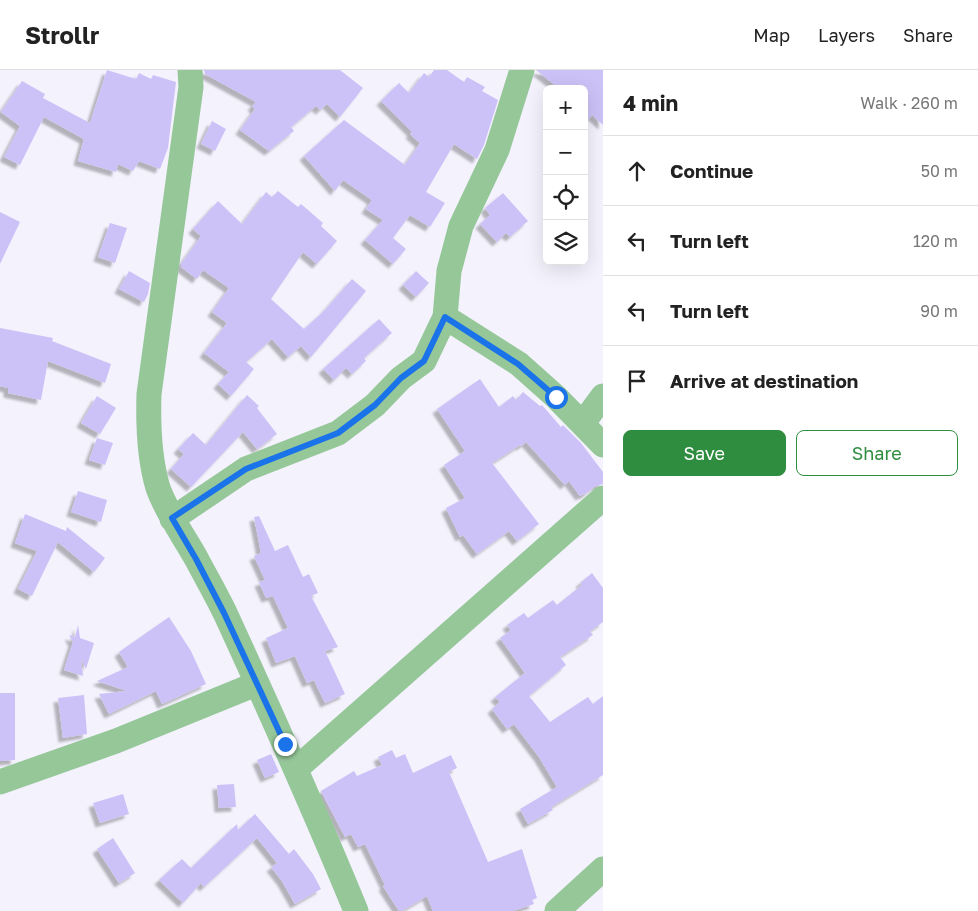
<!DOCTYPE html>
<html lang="en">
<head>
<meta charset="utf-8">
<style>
  body { margin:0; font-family:"Golos Text",sans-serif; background:#f6f6f6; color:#222 }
  .controls { position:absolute; right:15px; top:15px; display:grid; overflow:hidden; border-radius:8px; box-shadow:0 5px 20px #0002 }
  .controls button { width:45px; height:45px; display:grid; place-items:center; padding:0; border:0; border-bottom:1px solid #e0e0e0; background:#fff; color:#222; font:25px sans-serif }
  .stop { position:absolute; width:15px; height:15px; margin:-11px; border:4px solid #1a73e8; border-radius:50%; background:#fff }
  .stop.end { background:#1a73e8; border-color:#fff; box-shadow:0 1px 5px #0008 }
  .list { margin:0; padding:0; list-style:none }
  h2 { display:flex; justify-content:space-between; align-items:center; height:65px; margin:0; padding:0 20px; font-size:21px }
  h2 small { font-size:16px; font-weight:400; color:#767676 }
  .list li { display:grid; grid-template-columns:32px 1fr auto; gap:15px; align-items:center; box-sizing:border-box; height:70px; padding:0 20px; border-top:1px solid #e0e0e0 }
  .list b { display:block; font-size:19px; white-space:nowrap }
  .list em { font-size:16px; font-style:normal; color:#767676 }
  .actions { display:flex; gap:10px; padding:15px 20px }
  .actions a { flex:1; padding:11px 0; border:1px solid #2f8d3f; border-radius:8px; text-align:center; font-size:18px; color:#2f8d3f }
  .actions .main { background:#2f8d3f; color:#fff }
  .icon { flex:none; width:28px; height:28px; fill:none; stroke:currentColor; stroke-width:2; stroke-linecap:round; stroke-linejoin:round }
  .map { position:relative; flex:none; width:603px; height:841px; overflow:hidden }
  header { display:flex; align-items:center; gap:30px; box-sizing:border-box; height:70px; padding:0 25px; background:#fff; border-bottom:1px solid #e0e0e0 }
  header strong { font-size:24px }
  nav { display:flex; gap:28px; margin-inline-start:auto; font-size:18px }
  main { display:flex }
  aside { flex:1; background:#fff }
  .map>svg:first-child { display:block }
  .building { fill:#cdc2f7; filter:url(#shadow) }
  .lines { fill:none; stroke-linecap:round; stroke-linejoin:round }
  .minor { stroke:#96c799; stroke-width:25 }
  .route { stroke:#1a73e8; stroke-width:6 }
</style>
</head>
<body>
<header>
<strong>Strollr</strong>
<nav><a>Map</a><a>Layers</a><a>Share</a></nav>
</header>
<main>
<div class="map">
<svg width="603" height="841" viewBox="0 0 603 841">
  <defs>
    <filter id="shadow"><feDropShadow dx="-4.5" dy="4.5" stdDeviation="1" flood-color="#0004"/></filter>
  </defs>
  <rect width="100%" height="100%" fill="#f4f2fd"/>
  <path class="building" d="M107,0L136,9L139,3L151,9L153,5L176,12L168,78L160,99L139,91L133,101L118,94L116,102L78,91L84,69L44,47L20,95L4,87L20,56L1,42L22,11L45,24L43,28L90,53Z
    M204,0H340L363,18L340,47L327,34L320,40L316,36L291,57L294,61L269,81L240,60L255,39L252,36L256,32L205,4Z
    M434,0H447L464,12L467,7L485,17L482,21L498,30L484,75L477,89L454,74L426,122L445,133L430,157L410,145L393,168L406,179L393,194L365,170L383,150L366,139L372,130L343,110L335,121L304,86L344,50L405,95L420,73L410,64L412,62L381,31L399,13L409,23L424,3L429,7Z
    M536,0H603V55L592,45L584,55V19H560Z
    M212,51L226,59L215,81L201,74Z
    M278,121L298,137L301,134L323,153L321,156L337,171L317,194L303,182L271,229L304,259L324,241L352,209L366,221L311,287L301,276L288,287L272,269L246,292L254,299L231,326L218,314L229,302L204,283L227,253L212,242L229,218L203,200L197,209L181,197V194L201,166L193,159L218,131L242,154L266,122L272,127Z
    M503,123L528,151L510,167L506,163L497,172L480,154L490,145L485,138Z
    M0,142L20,152L0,194Z
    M110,153L127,158L115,193L98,187Z
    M129,201L150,213L148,224L144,232L119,219Z
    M416,201L429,213L416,227L403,215Z
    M379,249L392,263L364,288L366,291L352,304L346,298L334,310L323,299Z
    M0,258L53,268L52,271L111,294L105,313L48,291L41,330L8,323V318L0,316Z
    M480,309L499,337L513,326L516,330L523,322L540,336L542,335L561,357L563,355L581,373L600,398L603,402V414L594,417L584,425L583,424L580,426L569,411L565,415L526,372L521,376L520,375L492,393L539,454L517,471L509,461L477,484L463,465L460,467L446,438L465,428L444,395L465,381L437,339Z
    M247,325L259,336L257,338L277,364L257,379L243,362L191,417L171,399L184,384L178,379L193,363L206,375Z
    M97,326L116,338L100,364L81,353Z
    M97,368L113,373L105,395L89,390Z
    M78,421L107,430L101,452L71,442Z
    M25,444L66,461L67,457L105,488L94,502L58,472L32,526L18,519L37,481L15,473Z
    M259,446L275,481L288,475L303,507L309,504L318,523L311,526L338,577L325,581L345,624L325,633L314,610L307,613L295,586L276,593L266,568L288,558L273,526L266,528L259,512L265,510L254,486L261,483L254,447Z
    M592,503L603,518V552L590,561L593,565L560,587L566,595L529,626L550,652L588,627L593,634L603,626V705L551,737L553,740L528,754L520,739L557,717L539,687L514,654L507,659L492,639L500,632L495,627L525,603L500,568L511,560L507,555L524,543L528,548L553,530L557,535L582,515L580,513Z
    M169,547L191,581L206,614L162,634L156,621L109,644L99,624L127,621L97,611L128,597L119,582Z
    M78,555L80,568L94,573L86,599L81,589L83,606L64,600L73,572L69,565L75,567Z
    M0,623H15V690L0,691Z
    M84,625L87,664L63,668L58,628Z
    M392,680L396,688L405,684L413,703L451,685L457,698L449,702L488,792L522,779L537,828L532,830L534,834L513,841H433L427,826L402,841H399L383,816L385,815L365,774L358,777L351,764L345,767L321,721L354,701L357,706L382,695L378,687Z
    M271,684L279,702L265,708L257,690Z
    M234,714L236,737L219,738L217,715Z
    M123,724L129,744L100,753L93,733Z
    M255,744L289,784L294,779L313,804L321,819L295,834L282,811L271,797L277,793L257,768L204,817L201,813L183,833L159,810L182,789L191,798L237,754L238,760Z
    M113,768L135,803L119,813L97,779Z"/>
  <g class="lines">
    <path class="minor" d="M190,0L191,17L149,324C148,355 149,388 158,418C167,443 183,465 196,488C206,507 217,526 226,545C271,643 315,741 356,841
      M445,247L519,294L556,327L603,375
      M583,353L603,326
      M172,449L246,399L338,363L375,335L401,308L424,291L445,247L449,201L461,156L497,80L522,0
      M296,699L603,428
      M0,712L116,671L256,614
      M557,841L603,799"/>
  </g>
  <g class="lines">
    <path class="route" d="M285,674L224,543L196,489L172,448L246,399L338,363L375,335L401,308L424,291L445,247L518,294L556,327"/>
  </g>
</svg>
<div class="controls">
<button>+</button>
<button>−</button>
<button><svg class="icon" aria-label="locate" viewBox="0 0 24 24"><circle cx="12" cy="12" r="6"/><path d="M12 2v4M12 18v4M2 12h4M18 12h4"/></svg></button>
<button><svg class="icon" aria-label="layers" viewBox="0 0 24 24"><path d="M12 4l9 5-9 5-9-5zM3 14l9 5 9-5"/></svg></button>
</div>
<div class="stop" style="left:556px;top:327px"></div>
<div class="stop end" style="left:285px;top:674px"></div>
</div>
<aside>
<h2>4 min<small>Walk · 260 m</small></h2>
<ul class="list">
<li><svg class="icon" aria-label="ahead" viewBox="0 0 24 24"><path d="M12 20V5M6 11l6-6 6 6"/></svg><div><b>Continue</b></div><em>50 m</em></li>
<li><svg class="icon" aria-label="left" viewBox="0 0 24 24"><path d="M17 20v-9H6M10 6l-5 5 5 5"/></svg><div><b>Turn left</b></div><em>120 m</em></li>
<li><svg class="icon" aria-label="left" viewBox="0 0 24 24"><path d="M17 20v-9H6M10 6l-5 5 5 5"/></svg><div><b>Turn left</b></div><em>90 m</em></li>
<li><svg class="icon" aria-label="arrive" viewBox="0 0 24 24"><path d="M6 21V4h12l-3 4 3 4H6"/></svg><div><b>Arrive at destination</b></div></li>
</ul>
<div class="actions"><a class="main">Save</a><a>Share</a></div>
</aside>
</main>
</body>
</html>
